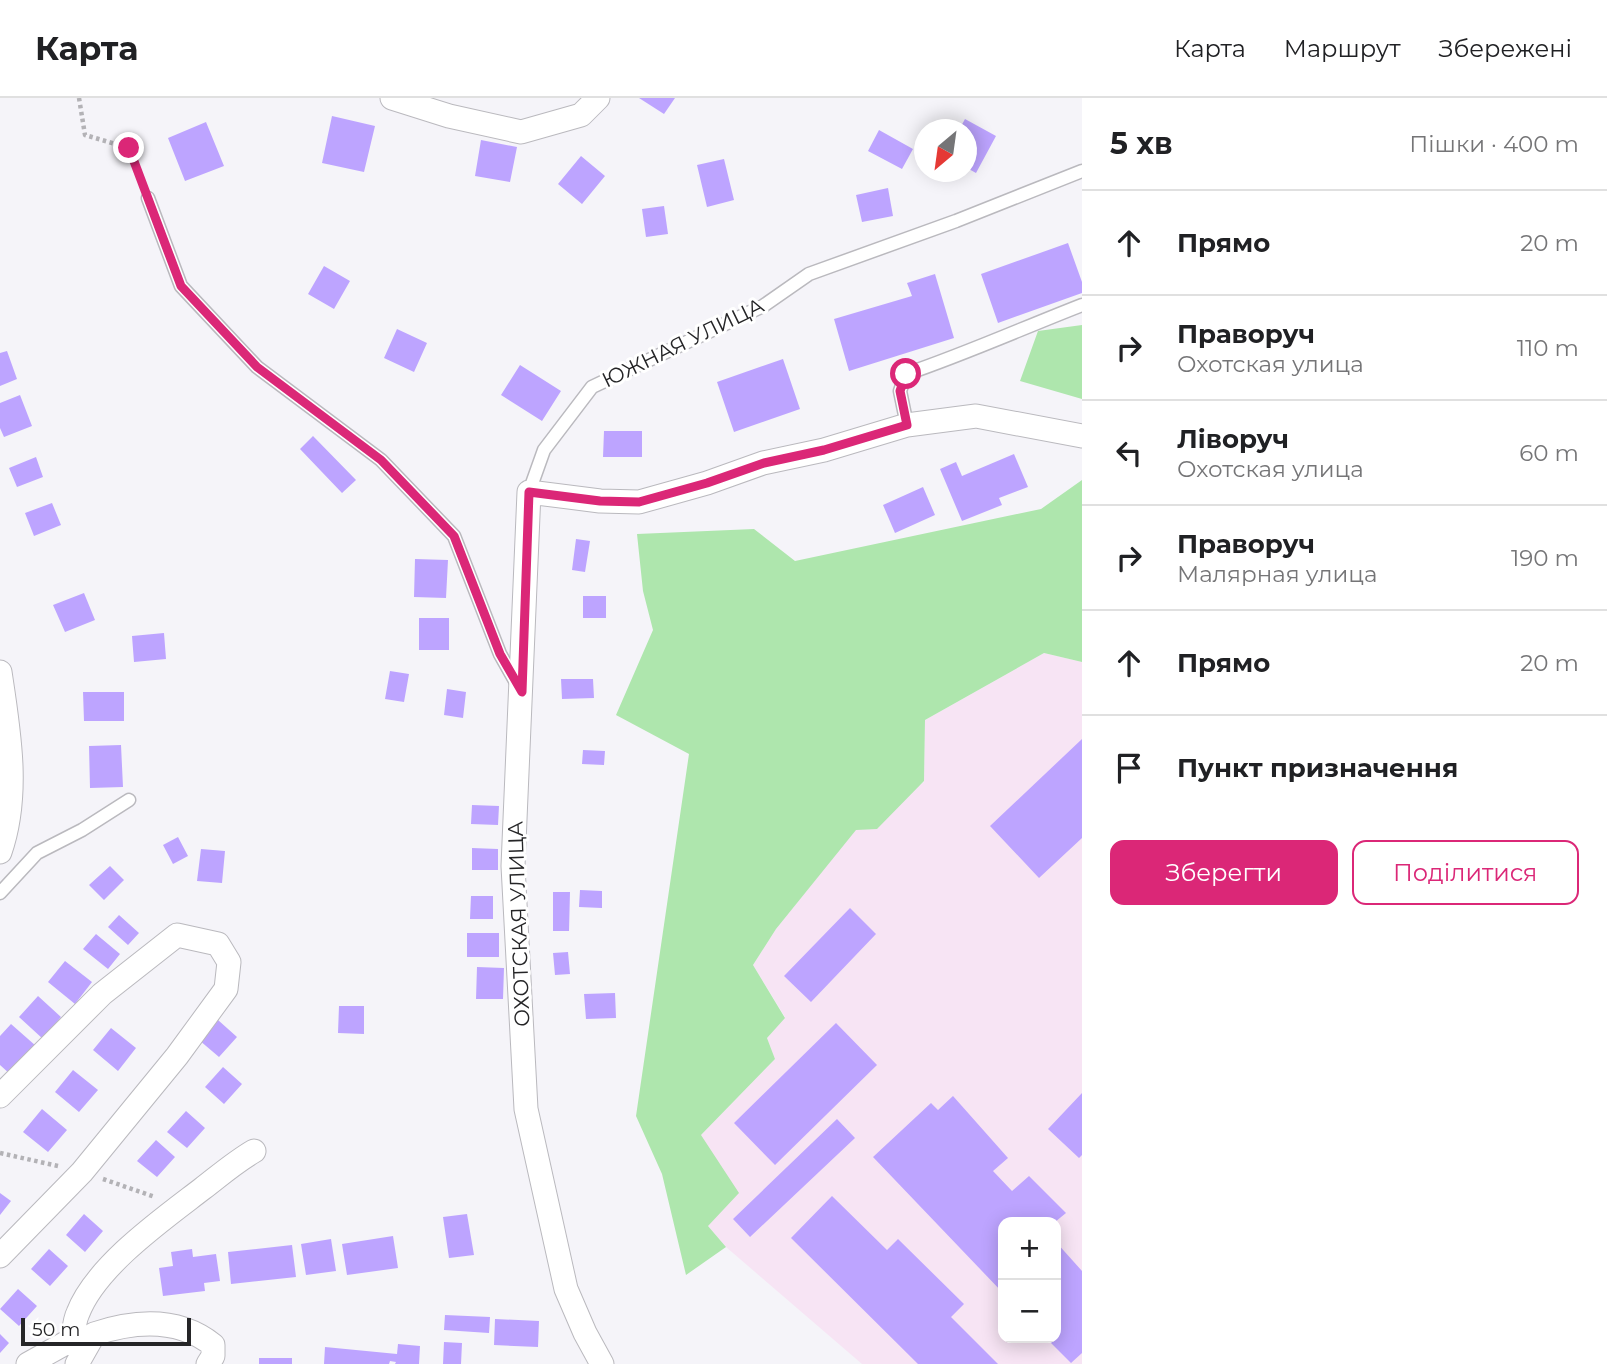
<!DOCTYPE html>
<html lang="uk">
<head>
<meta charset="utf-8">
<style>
  body { margin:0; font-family:Montserrat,sans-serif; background:#f6f6f6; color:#202124 }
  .controls { position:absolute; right:21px; bottom:21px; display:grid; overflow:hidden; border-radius:14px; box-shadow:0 4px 18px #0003 }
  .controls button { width:63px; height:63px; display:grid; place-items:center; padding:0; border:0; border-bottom:2px solid #e0e0e0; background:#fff; color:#202124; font:35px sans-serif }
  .compass { position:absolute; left:914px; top:21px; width:63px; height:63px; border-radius:50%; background:#fff; box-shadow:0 4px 18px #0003; rotate:209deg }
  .scale { position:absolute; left:21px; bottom:18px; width:170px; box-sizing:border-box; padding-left:7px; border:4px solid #252527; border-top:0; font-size:19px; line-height:24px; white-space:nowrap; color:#252527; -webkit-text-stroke:5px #fff; paint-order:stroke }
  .stop { position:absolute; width:21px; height:21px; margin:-16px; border:5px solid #db2777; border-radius:50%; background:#fff }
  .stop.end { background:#db2777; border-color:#fff; box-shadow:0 2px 7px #0008 }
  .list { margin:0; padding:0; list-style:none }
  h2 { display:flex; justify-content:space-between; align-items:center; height:91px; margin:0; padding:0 28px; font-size:30px }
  h2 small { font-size:23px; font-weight:400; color:#757577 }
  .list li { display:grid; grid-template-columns:46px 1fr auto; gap:21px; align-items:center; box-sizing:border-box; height:105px; padding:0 28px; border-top:2px solid #e0e0e0 }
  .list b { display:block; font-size:26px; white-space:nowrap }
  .list p { margin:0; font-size:23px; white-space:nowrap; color:#757577 }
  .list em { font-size:23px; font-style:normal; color:#757577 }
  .actions { display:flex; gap:14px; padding:21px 28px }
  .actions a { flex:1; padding:16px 0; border:2px solid #db2777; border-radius:14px; text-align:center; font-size:24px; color:#db2777 }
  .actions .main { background:#db2777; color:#fff }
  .icon { flex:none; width:38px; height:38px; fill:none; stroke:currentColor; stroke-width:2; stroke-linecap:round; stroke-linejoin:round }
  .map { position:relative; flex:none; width:1082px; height:1266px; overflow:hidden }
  header { display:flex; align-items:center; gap:42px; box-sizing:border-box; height:98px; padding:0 35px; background:#fff; border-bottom:2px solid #e0e0e0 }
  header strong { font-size:33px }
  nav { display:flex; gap:38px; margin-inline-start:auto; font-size:24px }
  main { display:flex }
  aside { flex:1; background:#fff }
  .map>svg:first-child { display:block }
  .industrial { fill:#f7e4f4; fill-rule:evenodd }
  .green { fill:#aee6ad }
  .building { fill:#bda4ff }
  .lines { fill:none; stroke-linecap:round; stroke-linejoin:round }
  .lane-casing { stroke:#bab9be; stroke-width:15 }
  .street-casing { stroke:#bab9be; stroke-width:25 }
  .path { stroke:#b3b2b6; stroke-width:4.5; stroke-dasharray:3.5 3.5; stroke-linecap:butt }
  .lane { stroke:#fff; stroke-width:12 }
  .street { stroke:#fff; stroke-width:23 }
  .route { stroke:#db2777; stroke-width:9 }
  .labels { text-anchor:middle; stroke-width:6; stroke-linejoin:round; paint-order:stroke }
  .street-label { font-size:21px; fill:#252527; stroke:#fff }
</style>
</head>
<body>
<header>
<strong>Карта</strong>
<nav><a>Карта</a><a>Маршрут</a><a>Збережені</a></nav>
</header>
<main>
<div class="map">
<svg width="1082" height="1266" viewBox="0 0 1082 1266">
  <rect width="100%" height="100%" fill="#f5f4f9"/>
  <path class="industrial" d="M1044,555L1082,564V1266H862L726,1149L708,1128L701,1037L775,961L767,940L785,919L753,867L776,831L856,731L924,684L925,622ZM1003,1124H1056V1240H1003Z"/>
  <path class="green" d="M1082,227V301L1020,283L1038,233Z
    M1082,382V564L1044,555L925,622L924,683L877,731L856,732L776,831L753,867L785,920L767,940L775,961L701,1037L739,1095L708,1128L726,1149L686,1177L662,1076L636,1018L689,656L616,617L653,532L643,493L637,436L754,431L795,463L1041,411Z"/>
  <path class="building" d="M639,0H675L664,16Z
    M332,18L375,28L364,74L322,65Z
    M965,21L996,38L976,75L967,70V32H959Z
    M206,24L224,68L185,83L168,40Z
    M879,32L913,51L902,71L868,53Z
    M481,42L517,49L510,84L475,78Z
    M581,58L605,78L582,106L558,86Z
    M724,61L734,102L707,109L697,67Z
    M888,90L893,118L862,124L856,97Z
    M664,108L668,136L646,139L642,111Z
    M1068,145L1082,184V195L998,225L981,176Z
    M324,168L350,183L334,211L308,196Z
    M935,176L954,240L849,273L834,221L912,198L907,185Z
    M397,231L427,245L414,274L384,260Z
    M7,253L17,281L0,288V255Z
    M783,261L800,311L734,334L717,284Z
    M520,267L561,293L542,323L501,297Z
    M20,297L32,328L4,339L0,330V305Z
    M604,333H642V359H603Z
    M313,338L356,382L342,395L300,351Z
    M1014,356L1028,389L999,400L1002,407L962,423L940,371L956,364L962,378Z
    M36,359L43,379L17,389L9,370Z
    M923,389L935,417L895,435L883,407Z
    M52,405L61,427L34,438L25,415Z
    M576,441L590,443L585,474L572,472Z
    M415,461L448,462L446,500L414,499Z
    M84,495L95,522L65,534L53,507Z
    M583,498H606V520H583Z
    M419,520H449V552H419Z
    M164,535L166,561L134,564L132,538Z
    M390,573L409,576L404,604L385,601Z
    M561,581H593L594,600L562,601Z
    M447,591L466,594L463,620L444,617Z
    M83,594H124V623H84Z
    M1082,641V740L1039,780L990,728Z
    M121,647L123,689L90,690L89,648Z
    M583,652L605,653L604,667L582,666Z
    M472,707L499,708L498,727L471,726Z
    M178,739L188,758L173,766L163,747Z
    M472,750L498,751V772H472Z
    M201,751L225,753L222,785L197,783Z
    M110,768L124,782L104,802L89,787Z
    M580,792L602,793V810L579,809Z
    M553,794H570L569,833H553Z
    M471,798H493V821H470Z
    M850,810L876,836L811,904L784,878Z
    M119,817L139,835L128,847L108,829Z
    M467,835H499V859H467Z
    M96,836L120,856L108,871L83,851Z
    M568,854L570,876L555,877L553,855Z
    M65,863L92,884L75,906L48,884Z
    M477,869L504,870L503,901H476Z
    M615,895L616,920L586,921L584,896Z
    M38,898L61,919L43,941L19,919Z
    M339,908H364V936L338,935Z
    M218,922L237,939L219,959L199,942Z
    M836,925L877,967L775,1067L734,1025Z
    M11,926L36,948L10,976L0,967V938Z
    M111,930L136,950L118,973L93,952Z
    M223,969L242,986L224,1006L205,989Z
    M73,972L98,992L79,1014L55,994Z
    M1082,995V1057L1079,1060L1048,1031Z
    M953,998L1008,1060L993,1073L1012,1093L1029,1078L1066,1115L1055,1124H1003V1195L873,1059L931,1005L938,1012Z
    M42,1011L67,1032L48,1054L23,1034Z
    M186,1013L205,1030L187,1050L167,1034Z
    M837,1021L855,1040L750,1139L733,1121Z
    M156,1042L175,1059L157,1079L137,1063Z
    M0,1095L11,1103L0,1117Z
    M832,1098L887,1152L898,1141L964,1206L951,1219L998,1266H918L791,1140Z
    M84,1116L103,1133L85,1154L66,1137Z
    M467,1116L474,1157L449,1160L443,1119Z
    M393,1138L398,1170L347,1177L342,1146Z
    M331,1141L336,1173L306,1177L301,1146Z
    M1056,1144L1082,1173V1255L1071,1265L1046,1240H1056Z
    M292,1147L296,1179L231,1186L228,1154Z
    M49,1151L68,1168L50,1188L31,1171Z
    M192,1151L193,1159L216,1156L220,1183L204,1185L205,1193L163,1198L159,1170L173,1168L171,1154Z
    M18,1191L37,1208L19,1228L0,1211Z
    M445,1217L490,1219L489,1235L444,1232Z
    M495,1221L539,1223L538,1249L494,1247Z
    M0,1236L9,1245L0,1255Z
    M444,1244L462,1245L461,1266H443Z
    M398,1246L420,1248L419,1266H395L396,1264L390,1263L389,1266H324L325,1249L397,1256Z
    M259,1260H292V1266H259Z"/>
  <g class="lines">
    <g class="lane-casing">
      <path id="lane" d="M148,100L181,188L257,269L381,362L454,438L500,556L518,588
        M907,327L900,293L906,276C965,256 1023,230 1082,207
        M529,394L544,352L592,289L763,208L809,176L956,123L1082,73
        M0,795L37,755L82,732L129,702"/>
    </g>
    <g class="street-casing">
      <path id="street" d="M392,0L449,18L521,34L581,17L598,0
        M0,574C9,633 20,697 0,754
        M0,998L102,896L177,837L218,846L229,864L226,891L177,958L82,1074L0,1158
        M28,1266L73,1241C74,1232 74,1223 78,1215C96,1168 163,1121 202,1091C219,1078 235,1064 254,1053
        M77,1266L94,1236C133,1223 178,1219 213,1247V1258L208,1266
        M602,1266L585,1235L566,1191L526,1011L513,768L529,394L600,403L639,404L707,385L763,365L824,352L907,327L976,318L1082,338"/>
    </g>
    <path class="path" d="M79,0L85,37L129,50L143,87
      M0,1055L58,1068
      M103,1081L155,1099"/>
    <use href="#lane" class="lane"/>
    <use href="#street" class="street"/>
  </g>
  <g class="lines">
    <path class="route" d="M129,50L181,188L257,269L381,362L454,438L500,556L522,594L529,394L600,403L639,404L707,385L764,365L824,352L907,327L900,293L906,276"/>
  </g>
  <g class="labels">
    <g class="street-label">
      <text transform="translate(683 245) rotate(-26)" y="7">ЮЖНАЯ УЛИЦА</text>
      <text transform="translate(519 826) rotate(-92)" y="7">ОХОТСКАЯ УЛИЦА</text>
    </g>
  </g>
</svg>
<div class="controls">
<button>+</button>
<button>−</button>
</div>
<svg class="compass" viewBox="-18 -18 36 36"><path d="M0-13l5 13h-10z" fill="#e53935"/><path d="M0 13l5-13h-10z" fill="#757577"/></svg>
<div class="scale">50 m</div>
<div class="stop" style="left:906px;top:276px"></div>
<div class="stop end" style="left:129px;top:50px"></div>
</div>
<aside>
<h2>5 хв<small>Пішки · 400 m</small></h2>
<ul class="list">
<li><svg class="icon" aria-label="ahead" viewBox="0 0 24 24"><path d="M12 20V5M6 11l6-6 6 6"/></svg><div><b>Прямо</b></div><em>20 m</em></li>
<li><svg class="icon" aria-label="right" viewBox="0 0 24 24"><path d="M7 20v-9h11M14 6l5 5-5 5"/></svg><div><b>Праворуч</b><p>Охотская улица</p></div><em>110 m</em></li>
<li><svg class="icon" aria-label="left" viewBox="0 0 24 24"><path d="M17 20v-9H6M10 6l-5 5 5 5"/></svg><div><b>Ліворуч</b><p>Охотская улица</p></div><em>60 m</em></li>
<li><svg class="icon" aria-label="right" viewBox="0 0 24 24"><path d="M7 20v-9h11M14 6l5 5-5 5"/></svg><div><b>Праворуч</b><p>Малярная улица</p></div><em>190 m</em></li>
<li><svg class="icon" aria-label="ahead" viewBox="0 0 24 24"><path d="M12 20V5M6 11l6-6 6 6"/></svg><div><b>Прямо</b></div><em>20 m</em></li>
<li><svg class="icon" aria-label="arrive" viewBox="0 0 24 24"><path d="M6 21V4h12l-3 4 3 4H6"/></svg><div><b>Пункт призначення</b></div></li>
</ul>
<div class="actions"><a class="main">Зберегти</a><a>Поділитися</a></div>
</aside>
</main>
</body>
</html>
